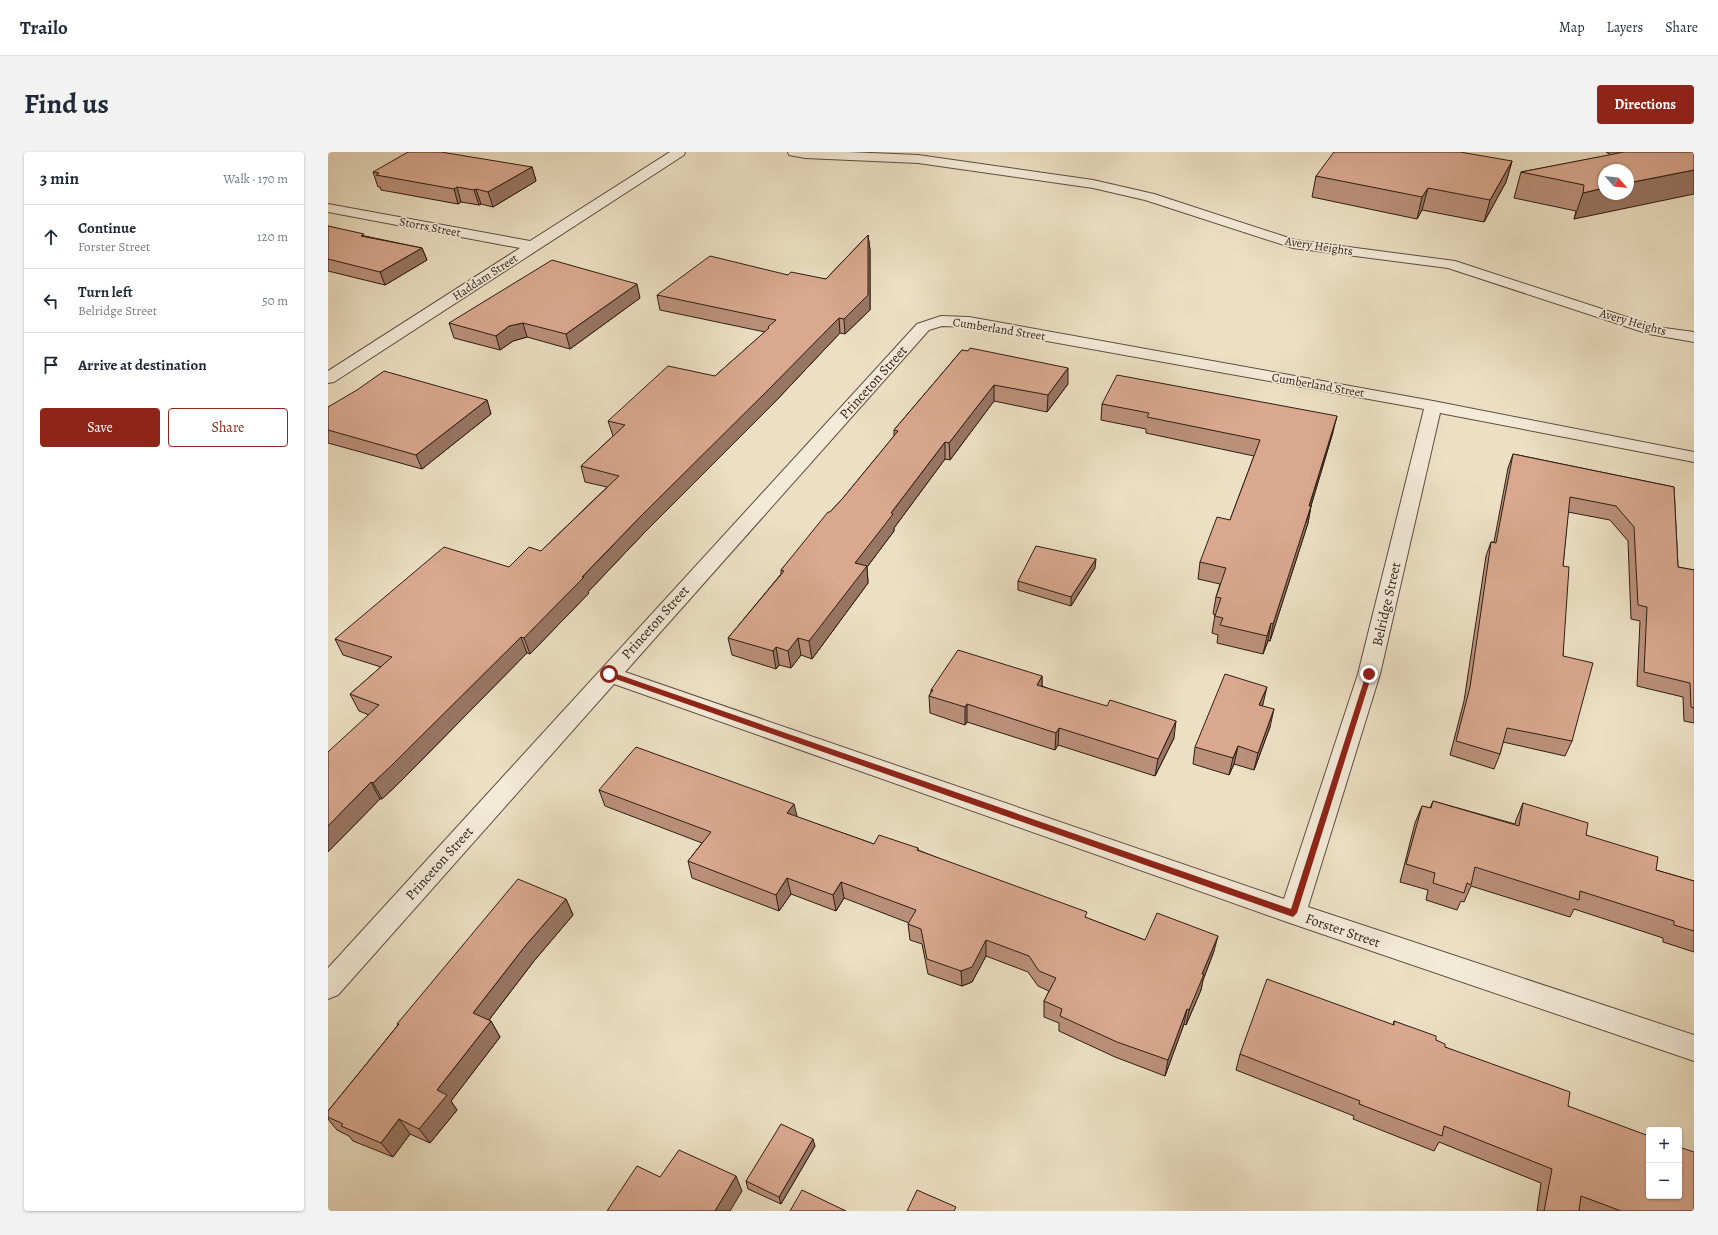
<!DOCTYPE html>
<html lang="en">
<head>
<meta charset="utf-8">
<style>
  body { margin:0; font-family:Alegreya,serif; background:#f2f2f3; color:#1f2937 }
  .controls { position:absolute; right:12px; bottom:12px; display:grid; overflow:hidden; border-radius:4px; box-shadow:0 1px 3px #0004 }
  .controls button { width:36px; height:36px; display:grid; place-items:center; padding:0; border:0; border-bottom:1px solid #e0e1e3; background:#fff; color:#1f2937; font:20px sans-serif }
  .compass { position:absolute; left:1270px; top:12px; width:36px; height:36px; border-radius:50%; background:#fff; box-shadow:0 1px 3px #0004; rotate:117deg }
  .stop { position:absolute; width:12px; height:12px; margin:-9px; border:3px solid #8f2418; border-radius:50%; background:#fff }
  .stop.end { background:#8f2418; border-color:#fff; box-shadow:0 1px 4px #0008 }
  .list { margin:0; padding:0; list-style:none }
  h2 { display:flex; justify-content:space-between; align-items:center; height:52px; margin:0; padding:0 16px; font-size:17px }
  h2 small { font-size:13px; font-weight:400; color:#747a83 }
  .list li { display:grid; grid-template-columns:26px 1fr auto; gap:12px; align-items:center; box-sizing:border-box; height:64px; padding:0 16px; border-top:1px solid #e0e1e3 }
  .list b { display:block; font-size:15px; white-space:nowrap }
  .list p { margin:0; font-size:13px; white-space:nowrap; color:#747a83 }
  .list em { font-size:13px; font-style:normal; color:#747a83 }
  .actions { display:flex; gap:8px; padding:12px 16px }
  .actions a { flex:1; padding:9px 0; border:1px solid #8f2418; border-radius:4px; text-align:center; font-size:14px; color:#8f2418 }
  .actions .main { background:#8f2418; color:#fff }
  .icon { flex:none; width:22px; height:22px; fill:none; stroke:currentColor; stroke-width:2; stroke-linecap:round; stroke-linejoin:round }
  .map { position:relative; flex:none; width:1366px; height:1059px; overflow:hidden; border-radius:4px }
  header { display:flex; align-items:center; gap:24px; box-sizing:border-box; height:56px; padding:0 20px; background:#fff; border-bottom:1px solid #e0e1e3 }
  header strong { font-size:19px }
  nav { display:flex; gap:22px; margin-inline-start:auto; font-size:14px }
  .intro { display:flex; align-items:center; justify-content:space-between; box-sizing:border-box; height:96px; padding:0 24px }
  h1 { margin:0; font-size:28px }
  .button { padding:10px 18px; border-radius:4px; background:#8f2418; color:#fff; font-size:14px; font-weight:700 }
  main { display:flex; gap:24px; padding:0 24px }
  aside { flex:1; background:#fff; border-radius:4px; box-shadow:0 1px 3px #0004 }
  .map>svg:first-child { display:block }
  .lines { fill:none; stroke-linecap:round; stroke-linejoin:round }
  .minor-casing { stroke:#5d4e3f; stroke-width:2 }
  .minor { fill:#f3ead8; fill-rule:evenodd }
  .wall { fill:#bb907b; stroke:#2d1d13 }
  .shaded-wall { fill:#987664; stroke:#2d1d13 }
  .building { fill:#d9a88f; stroke:#2d1d13 }
  .route { fill:#8f2418 }
  .labels { text-anchor:middle; stroke-width:3.5; stroke-linejoin:round; paint-order:stroke }
  .far-street-label { font-size:12px; fill:#2d1d13; stroke:#f3ead8 }
  .street-label { font-size:14px; fill:#2d1d13; stroke:#f3ead8 }
</style>
</head>
<body>
<header>
<strong>Trailo</strong>
<nav><a>Map</a><a>Layers</a><a>Share</a></nav>
</header>
<div class="intro"><h1>Find us</h1><a class="button">Directions</a></div>
<main>
<aside>
<h2>3 min<small>Walk · 170 m</small></h2>
<ul class="list">
<li><svg class="icon" aria-label="ahead" viewBox="0 0 24 24"><path d="M12 20V5M6 11l6-6 6 6"/></svg><div><b>Continue</b><p>Forster Street</p></div><em>120 m</em></li>
<li><svg class="icon" aria-label="left" viewBox="0 0 24 24"><path d="M17 20v-9H6M10 6l-5 5 5 5"/></svg><div><b>Turn left</b><p>Belridge Street</p></div><em>50 m</em></li>
<li><svg class="icon" aria-label="arrive" viewBox="0 0 24 24"><path d="M6 21V4h12l-3 4 3 4H6"/></svg><div><b>Arrive at destination</b></div></li>
</ul>
<div class="actions"><a class="main">Save</a><a>Share</a></div>
</aside>
<div class="map">
<svg width="1366" height="1059" viewBox="0 0 1366 1059">
  <rect width="100%" height="100%" fill="#ecdfc3"/>
  <filter id="stains"><feTurbulence type="fractalNoise" baseFrequency=".005" numOctaves="4"/><feColorMatrix values="0 0 0 0 .2 0 0 0 0 .09 0 0 0 0 .02 0 0 0 .5 -.17"/></filter>
  <radialGradient id="worn" r=".72"><stop offset=".6" stop-color="#630" stop-opacity="0"/><stop offset="1" stop-color="#630" stop-opacity=".3"/></radialGradient>
  <g class="lines">
    <g class="minor-casing">
      <path id="minor" d="M342,0H357L356,3L6,230L0,231V219L192,96L0,60V52L202,89Z
        M460,0H519L590,3L765,28L826,42L967,88L1127,109L1329,175L1366,180V190L1321,182L1120,116L965,96L817,48L765,36L590,11L477,6L461,3Z
        M613,164L641,165L1105,249L1366,300V310L1112,261L1052,522L980,755L1366,883V909L956,769L286,532L10,843L0,847V816L589,172ZM614,174L641,175L1096,257L1030,522L956,747L297,520L601,178Z"/>
    </g>
    <use href="#minor" class="minor"/>
  </g>
  <path class="wall" d="M1278,0H1366L1246,67L1248,59L1186,46L1193,20L1283,3Z
    M1184,9L1178,30L1156,70L1094,58L1089,67L984,45L988,24Z
    M204,15L208,29L165,55L153,52L151,53L133,50L130,52L53,38L52,35H50L45,20Z
    M0,74L37,84L94,96L99,108L57,133L0,119Z
    M540,83L542,98V158L517,182L512,181L444,253L316,381L260,440L261,441L202,502L199,501L73,629L54,647H52L0,700L41,563L31,559L22,542L53,515L15,503L7,487L181,415L213,399L279,335L257,330L253,314L285,284L280,269L387,224L437,180L332,158L329,143L460,123L498,127Z
    M312,146L242,197L199,185L185,189L172,198L126,186L121,171Z
    M634,198L740,232L719,260L666,249L622,308L617,307L566,376V379L539,415L540,431L484,507L473,503L463,516L451,513L448,517L404,503L400,486L453,422V418L502,360L515,346L566,284V278Z
    M159,248L163,262L94,317L0,291V255Z
    M774,252L1005,280L983,354L980,371L942,489H940L935,502L889,491L890,483L884,481L887,463L885,462L888,445L892,432L870,427L872,410L902,368L926,304L818,281V277L773,268Z
    M1185,302L1346,335L1350,415L1366,418V571L1356,569L1355,545L1309,534L1312,469L1303,467L1300,389L1282,368L1240,360L1235,414V504L1244,589L1237,604L1175,590L1172,602L1166,617L1122,603L1136,549L1158,404L1163,390H1166L1180,316Z
    M767,416L743,454L690,438V429Z
    M714,524V534L846,586L827,624L730,593L727,598L639,570L637,573L602,561L601,544L603,540V538Z
    M935,552L934,554L942,575L926,618L906,612L901,623L865,612L867,595Z
    M271,638L469,665L546,692L590,696V698L759,766L817,788L886,799L875,828L873,838L858,873L856,872L837,924L787,905L731,879V871L716,865V849L721,839L710,834L700,820L658,804L644,830L634,834L600,822L594,792L582,788L580,772L581,771L516,746L508,759L463,742L451,759L364,726L360,709L374,691L277,654Z
    M1105,649L1187,672L1188,668L1195,651L1328,718L1366,729V800L1335,790V786L1246,757L1242,765L1143,734L1136,750L1133,749L1129,758L1098,748L1100,738L1072,730L1087,671L1094,654L1102,656Z
    M238,747L245,763L206,809L161,868L163,869L172,885L123,949L129,958L102,991L82,982L65,1005L25,989L21,984L9,978L0,967V959L70,873L69,872Z
    M1066,869L1108,888L1117,895L1240,954L1366,1059H1209L1213,1031L1111,990L1106,999L1025,967L1026,964L908,918L912,902L1065,873Z
    M487,994L453,1052L420,1037L418,1029Z"/>
  <path class="shaded-wall" d="M1184,9L1178,30L1156,70L1162,48Z
    M204,15L208,29L165,55L160,40Z
    M1366,18V42L1246,67L1255,41L1276,36V42H1300V31Z
    M129,35L133,50L130,52L126,37Z
    M1100,36L1094,58L1089,67L1094,45Z
    M148,37L153,52L151,53L146,38Z
    M540,83L542,98V158L517,182L516,167Z
    M94,96L99,108L57,133L52,120Z
    M309,132L312,146L242,197L238,182Z
    M511,166L512,181L444,253L316,381L260,440L261,441L202,502L196,486L312,365Z
    M195,171L199,185L185,189L172,198L168,184L181,174Z
    M740,216V232L719,260L720,243Z
    M666,233V249L622,308L621,291Z
    M159,248L163,262L94,317L88,303Z
    M1009,264L1005,280L978,370L983,354L980,371L942,489L945,472Z
    M617,290V307L566,376V379L539,415L540,431L484,507L481,489L527,411L563,361Z
    M768,407L767,416L743,454V445Z
    M943,471L940,489L935,502L939,484Z
    M193,485L199,501L73,629L54,647L45,631Z
    M470,486L473,503L463,516L460,499Z
    M448,495L451,513L448,517L445,499Z
    M714,524V542L709,533Z
    M939,535L935,552L927,570L931,553Z
    M639,552V570L637,573V555Z
    M946,557L942,575L926,618L930,601Z
    M848,569L846,586L827,624L830,607Z
    M731,576L730,593L727,598L728,581Z
    M910,594L906,612L901,623L905,606Z
    M43,630L52,647L0,700V674Z
    M466,652L470,668L459,661Z
    M459,726L463,742L451,759L448,743Z
    M513,730L516,746L508,759L505,743Z
    M238,747L245,763L206,809L154,877L145,861L198,793Z
    M890,784L886,799L875,828L873,838L858,873L861,858L874,822Z
    M658,788V804L644,830L634,834L633,819Z
    M859,857L856,872L837,924L840,908Z
    M163,869L172,885L123,949L129,958L102,991L91,977L109,938Z
    M71,967L82,982L65,1005L53,991Z
    M485,987L487,994L453,1052L451,1045Z
    M408,1024L414,1039L402,1059H387Z"/>
  <path class="building" d="M80,0H113L204,15L160,40L148,37L146,38L129,35L126,37L48,23L51,21L45,20Z
    M1006,0H1132L1184,9L1162,48L1100,36L1094,45L988,24Z
    M1296,0H1366V18L1300,31V18H1276V36L1255,41L1256,33L1193,20Z
    M0,74L36,82L33,84L94,96L52,120L0,107Z
    M540,83V143L516,167L511,166L441,237L312,365L254,425H256L196,486L193,485L64,613L45,631L43,630L0,674V600L51,553L22,542L64,505L7,487L116,395L181,415L201,395L213,399L291,324L253,314L297,273L280,269L340,214L387,224L441,176L440,175L448,168L329,143L382,104L460,123L463,120L498,127Z
    M224,108L309,132L238,182L195,171L181,174L168,184L121,171Z
    M642,196L740,216L720,243L666,233L621,291L617,290L563,361L565,362L527,411L539,414L481,489L470,486L460,499L448,495L445,499L400,486L456,419L453,418L500,360H502L515,346L570,279L566,278L634,198L640,199Z
    M56,219L159,248L88,303L0,278V255L29,238Z
    M789,223L1009,264L981,354H983L945,472L943,471L939,484L892,473L895,466L887,464L893,446L888,445L898,416L872,410L889,365L902,368L932,288L819,265L821,261L774,252Z
    M1185,302L1346,335L1350,415L1366,418V556L1363,555L1362,531L1316,520L1319,455L1310,453L1306,375L1288,354L1242,345L1235,414L1241,415L1235,504L1265,511L1244,589L1179,576L1172,602L1128,589L1142,535L1163,390L1168,391Z
    M708,394L768,407L743,445L690,429Z
    M630,498L714,524L709,533L779,554L782,548L848,569L830,607L731,576L728,581L639,552L637,555L601,544L605,538H603Z
    M897,522L939,535L931,553L946,557L930,601L910,594L905,606L867,595Z
    M308,595L466,652L459,661L546,692L551,683L590,696L589,698L759,760L757,765L817,788L829,761L890,784L874,822H876L861,858L859,857L840,908L789,890L732,864L734,857L716,849L728,826L711,819L701,804L658,788L644,815L633,819L599,807L593,777L580,772L588,758L513,730L505,743L459,726L448,743L360,709L383,680L271,638Z
    M1105,649L1191,674L1195,651L1260,671L1258,683L1330,705L1328,718L1366,729V779L1346,773V769L1252,739L1251,748L1147,715L1143,733L1139,731L1136,741L1105,731L1107,721L1078,712L1094,654L1103,656Z
    M190,727L238,747L198,793L145,861L163,869L109,938L119,943L91,977L71,967L53,991L13,974L15,972L0,965V959L71,872H69Z
    M939,827L1066,873V869L1108,884V888L1117,892V895L1242,940L1240,954L1321,984V1044H1351V995L1366,1000V1059H1293L1253,1044L1251,1059H1216L1224,1017L1116,974L1114,984L1031,952L1032,949L912,902Z
    M453,972L485,987L451,1045L418,1029Z
    M351,998L408,1024L387,1059H279L309,1014L332,1025Z
    M474,1038L518,1059H462Z
    M589,1038L628,1055L626,1059H579Z"/>
  <path class="route" d="M279,520H283L963,757L1038,522L1041,520L1044,522L969,761L965,765L279,524Z"/>
  <g class="labels">
    <g class="far-street-label">
      <text transform="translate(102 75) rotate(11)" y="4">Storrs Street</text>
      <text transform="translate(991 94) rotate(9)" y="4">Avery Heights</text>
      <text transform="translate(157 125) rotate(-33)" y="4">Haddam Street</text>
      <text transform="translate(1305 170) rotate(16)" y="4">Avery Heights</text>
      <text transform="translate(671 177) rotate(9)" y="4">Cumberland Street</text>
      <text transform="translate(990 233) rotate(10)" y="4">Cumberland Street</text>
    </g>
    <g class="street-label">
      <text transform="translate(545 230) rotate(-48)" y="5">Princeton Street</text>
      <text transform="translate(1058 452) rotate(-77)" y="5">Belridge Street</text>
      <text transform="translate(327 470) rotate(-48)" y="5">Princeton Street</text>
      <text transform="translate(111 711) rotate(-48)" y="5">Princeton Street</text>
      <text transform="translate(1015 778) rotate(19)" y="5">Forster Street</text>
    </g>
  </g>
  <rect width="100%" height="100%" filter="url(#stains)"/>
  <rect width="100%" height="100%" fill="url(#worn)"/>
</svg>
<div class="controls">
<button>+</button>
<button>−</button>
</div>
<svg class="compass" viewBox="-18 -18 36 36"><path d="M0-13l5 13h-10z" fill="#e53935"/><path d="M0 13l5-13h-10z" fill="#747a83"/></svg>
<div class="stop" style="left:281px;top:522px"></div>
<div class="stop end" style="left:1041px;top:522px"></div>
</div>
</main>
</body>
</html>
